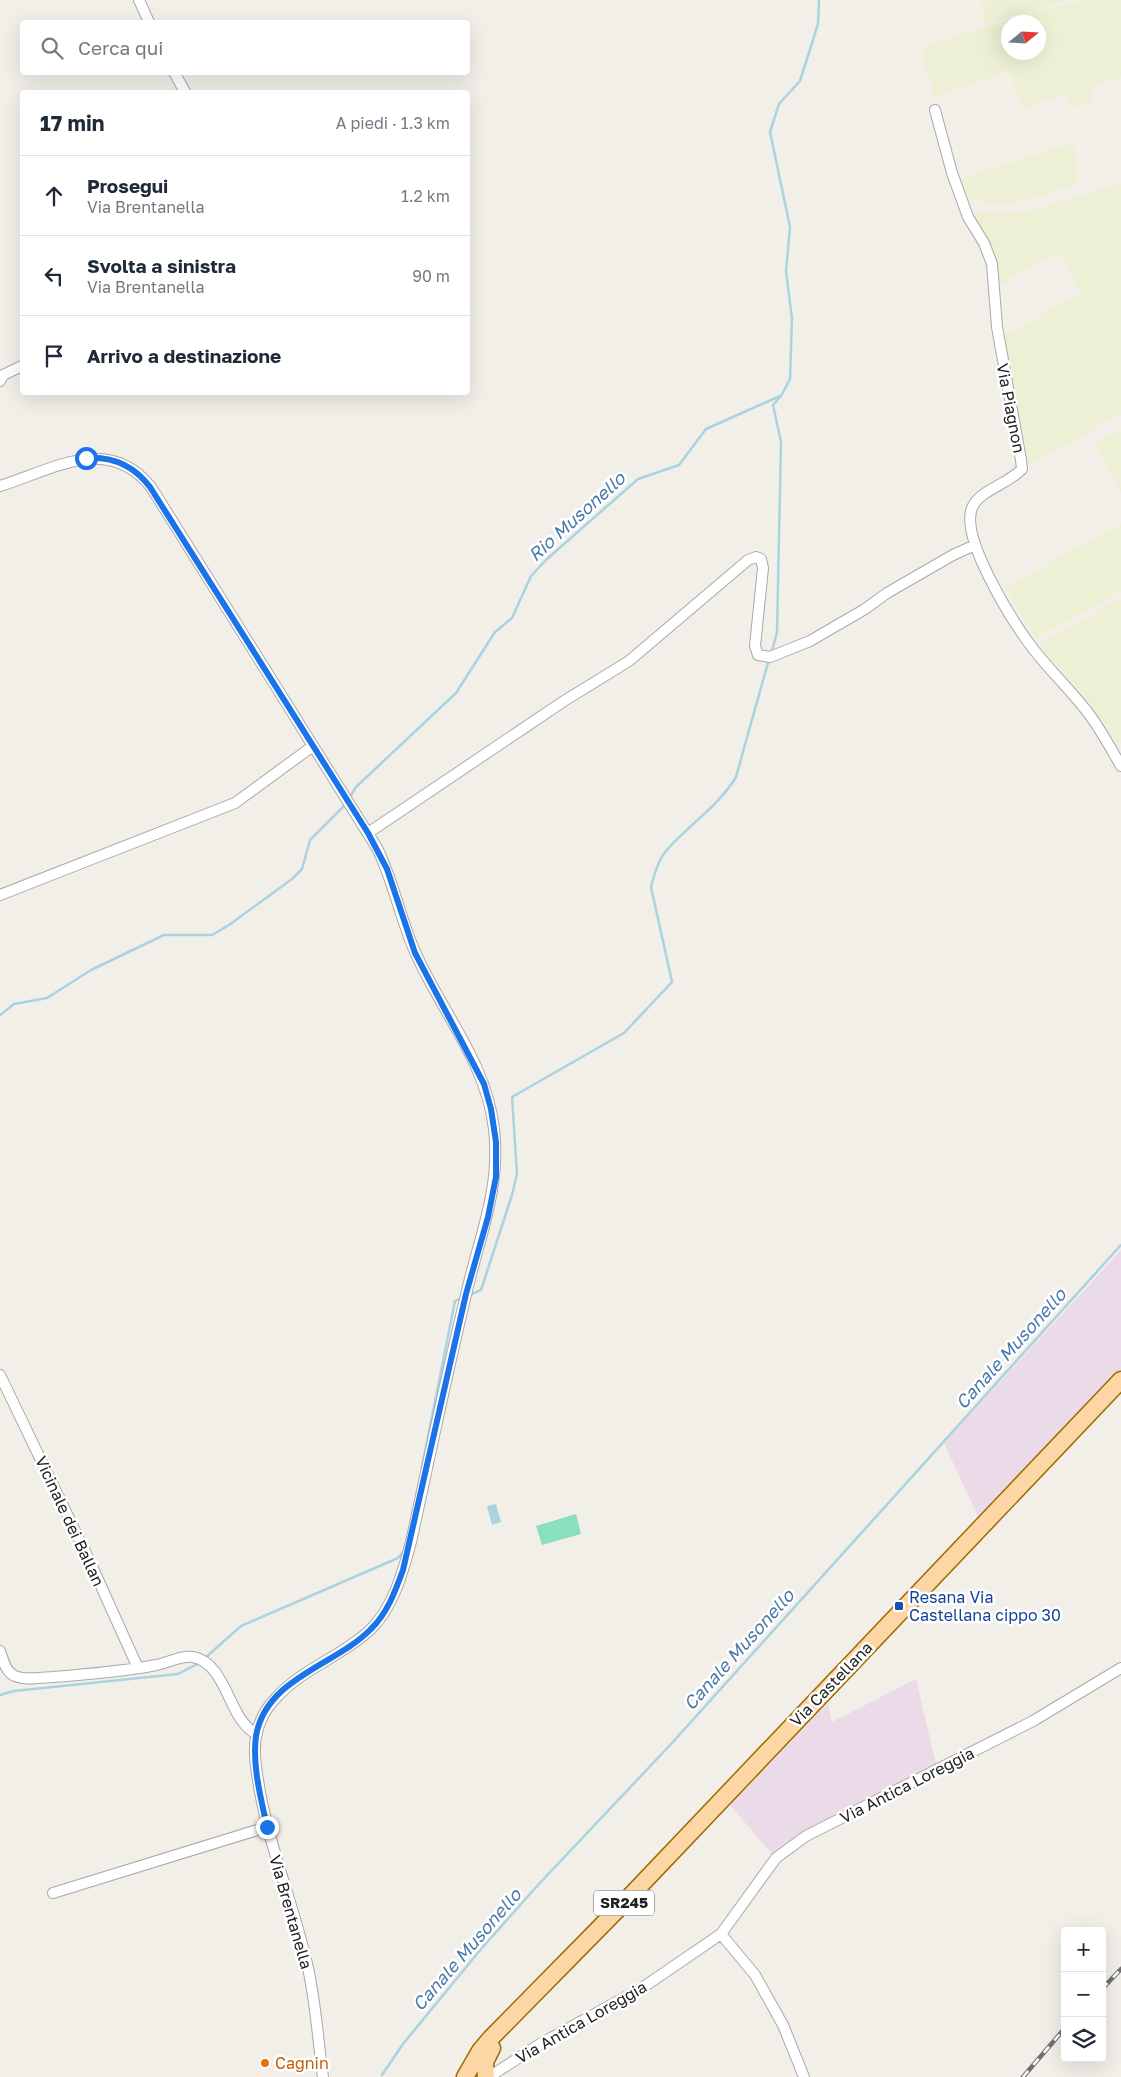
<!DOCTYPE html>
<html lang="it">
<head>
<meta charset="utf-8">
<style>
  body { margin:0; font-family:"Golos Text",sans-serif; background:#f6f6f7; color:#1f2937 }
  .controls { position:absolute; right:15px; bottom:15px; display:grid; overflow:hidden; border-radius:5px; box-shadow:0 5px 20px #0002 }
  .controls button { width:45px; height:45px; display:grid; place-items:center; padding:0; border:0; border-bottom:1px solid #e0e1e3; background:#fff; color:#1f2937; font:25px sans-serif }
  .compass { position:absolute; left:1001px; top:15px; width:45px; height:45px; border-radius:50%; background:#fff; box-shadow:0 5px 20px #0002; rotate:72deg }
  .stop { position:absolute; width:15px; height:15px; margin:-11px; border:4px solid #1a73e8; border-radius:50%; background:#fff }
  .stop.end { background:#1a73e8; border-color:#fff; box-shadow:0 1px 5px #0008 }
  .list { margin:0; padding:0; list-style:none }
  h2 { display:flex; justify-content:space-between; align-items:center; height:65px; margin:0; padding:0 20px; font-size:21px }
  h2 small { font-size:16px; font-weight:400; color:#747a83 }
  .list li { display:grid; grid-template-columns:32px 1fr auto; gap:15px; align-items:center; box-sizing:border-box; height:80px; padding:0 20px; border-top:1px solid #e0e1e3 }
  .list b { display:block; font-size:19px; white-space:nowrap }
  .list p { margin:0; font-size:16px; white-space:nowrap; color:#747a83 }
  .list em { font-size:16px; font-style:normal; color:#747a83 }
  .icon { flex:none; width:28px; height:28px; fill:none; stroke:currentColor; stroke-width:2; stroke-linecap:round; stroke-linejoin:round }
  .map { position:relative; flex:none; width:1121px; height:2077px; overflow:hidden }
  .search { position:absolute; background:#fff; box-shadow:0 5px 20px #0002; left:20px; top:20px; width:450px; height:55px; display:flex; align-items:center; gap:12px; box-sizing:border-box; padding:0 18px; border-radius:5px; color:#747a83; font-size:19px }
  .panel { position:absolute; background:#fff; box-shadow:0 5px 20px #0002; left:20px; top:90px; width:450px; height:305px; border-radius:5px }
  .map>svg:first-child { display:block }
  .industrial { fill:#ebdbe8 }
  .farmland { fill:#eef0d5; fill-rule:evenodd }
  .pitch { fill:#88e0be }
  .water { fill:#aad3df }
  .lines { fill:none; stroke-linecap:round; stroke-linejoin:round }
  .stream { stroke:#aad3df; stroke-width:2.5 }
  .minor-casing { stroke:#a9a9a9; stroke-width:12 }
  .primary-casing { stroke:#a06b00; stroke-width:19 }
  .minor { stroke:#fff; stroke-width:10 }
  .primary { stroke:#fcd6a4; stroke-width:16 }
  .rail-casing { stroke:#707070; stroke-width:4.5 }
  .rail { stroke:#fff; stroke-width:2.5; stroke-dasharray:8; stroke-linecap:butt }
  .route { stroke:#1a73e8; stroke-width:6 }
  .transit-dot { fill:#1a4fb4; stroke:#fff; stroke-width:2 }
  .food-dot { fill:#e8710a; stroke:#fff; stroke-width:2 }
  .labels { text-anchor:middle; stroke-width:5; stroke-linejoin:round; paint-order:stroke }
  .shield { fill:#fff; stroke:#646464; stroke-width:1 }
  .shield-label { font-size:15px; font-weight:bold; fill:#222 }
  .street-label { font-size:16px; fill:#222; stroke:#fff }
  .transit-label { font-size:16px; fill:#164399; stroke:#fff; text-anchor:start }
  .food-label { font-size:16px; fill:#c56008; stroke:#fff; text-anchor:start }
  .water-label { font-size:18px; font-style:italic; fill:#4a7aab; stroke:#fff }
</style>
</head>
<body>
<div class="map">
<svg width="1121" height="2077" viewBox="0 0 1121 2077">
  <rect width="100%" height="100%" fill="#f2efe9"/>
  <path class="industrial" d="M1121,1250V1371L980,1521L944,1443Z
    M916,1679L936,1764L772,1854L730,1805L828,1703L832,1722Z"/>
  <path class="farmland" d="M982,0H1069L983,25Z
    M1083,0H1121V78L1091,86L1093,101L1069,108L1065,94L1023,108L1009,71L934,97L921,53L925,46L1034,12ZM1008,22H1038V52H1008Z
    M1073,143L1079,177L1075,185L1017,202L994,203L964,199L957,179Z
    M1121,183V414L1038,461L1027,464L1002,335L1021,327L1081,292L1059,253L1033,265L997,287L972,217V214L1022,213Z
    M1121,430V492L1094,444Z
    M1121,523V591L1037,638L1020,614L1006,587Z
    M1121,598V742L1117,744L1104,722L1084,696L1039,645Z"/>
  <path class="pitch" d="M576,1514L581,1534L542,1545L536,1526Z"/>
  <path class="water" d="M496,1504L501,1522L492,1525L487,1506Z"/>
  <g class="lines">
    <path class="stream" d="M771,654L777,633L781,442L773,405L781,396L790,379L792,319L786,271L790,227L770,132L779,104L800,81L818,24L819,0
      M351,795L356,787L456,693L495,632L512,618L531,576L547,559L638,479L679,465L706,429L780,396
      M0,1015L14,1004L47,998L91,970L164,935H212L229,925L292,879L302,869L310,840L344,806
      M470,1295L481,1290L512,1195L517,1174L512,1097L624,1033L672,982L651,887C654,875 658,860 666,851C688,825 718,807 736,777L769,659
      M422,1467L455,1301L461,1298
      M205,1658L241,1626L398,1558L405,1550
      M0,1695L14,1691L178,1674L199,1663
      M382,2075L403,2044L481,1949L538,1885L672,1743L1121,1245"/>
    <g class="minor-casing">
      <path id="minor" d="M139,0L149,22
        M174,72L185,92
        M935,110L952,173L968,217L984,243L992,264L997,327L1021,460L1022,469C1009,484 979,490 972,508C960,537 1010,617 1028,642C1046,667 1070,689 1089,714C1101,730 1111,749 1121,766
        M0,381L3,375L22,366
        M0,486C52,470 108,433 151,487L377,848C394,882 400,919 416,954C442,1012 487,1064 494,1129C501,1189 479,1237 466,1295C446,1377 429,1460 411,1542C403,1572 393,1608 370,1630C341,1657 301,1669 275,1699C265,1709 259,1722 256,1736C253,1754 257,1774 260,1792C271,1853 295,1908 308,1968C316,2004 318,2041 323,2077
        M368,833L564,701L629,661L748,560L756,557L761,559L763,568L755,646L758,655L770,657L810,641L865,609L887,593L953,555L975,545
        M0,895L235,803L313,746
        M0,1375L91,1564L138,1668
        M0,1651C3,1660 6,1673 15,1676C27,1681 42,1677 53,1677C88,1674 122,1672 156,1665C168,1663 181,1655 193,1657C228,1664 228,1721 257,1734
        M53,1893L267,1827
        M721,1934L755,1975L783,2025L804,2077
        M489,2077L540,2044L642,1988L721,1934L776,1858L806,1836L1033,1721L1121,1668"/>
    </g>
    <g class="primary-casing">
      <path id="primary" d="M465,2077L480,2051L491,2038L616,1911L1121,1380
        M486,2077L485,2062L492,2048"/>
    </g>
    <use href="#minor" class="minor"/>
    <use href="#primary" class="primary"/>
    <g class="rail-casing">
      <path id="rail" d="M1102,1989L1121,1969
        M1023,2077L1065,2028"/>
    </g>
    <use href="#rail" class="rail"/>
  </g>
  <g class="lines">
    <path class="route" d="M86,458C113,456 134,466 150,487L368,833L387,869L415,953L484,1084L491,1109L496,1142V1177L488,1217L466,1294L403,1570C395,1592 387,1614 370,1630C334,1666 266,1678 256,1736C252,1766 261,1798 267,1827"/>
  </g>
  <rect class="transit-dot" x="894" y="1601" width="10" height="10" rx="2.5"/>
  <circle class="food-dot" cx="265" cy="2063" r="5"/>
  <g class="labels">
    <rect class="shield" x="594" y="1890.5" width="60" height="25" rx="4"/>
    <g class="shield-label">
      <text x="624" y="1908">SR245</text>
    </g>
    <g class="street-label">
      <text transform="translate(1011 408) rotate(79)" y="6">Via Piagnon</text>
      <text transform="translate(70 1521) rotate(65)" y="6">Vicinale dei Ballan</text>
      <text transform="translate(831 1684) rotate(-46)" y="6">Via Castellana</text>
      <text transform="translate(907 1785) rotate(-27)" y="6">Via Antica Loreggia</text>
      <text transform="translate(291 1912) rotate(74)" y="6">Via Brentanella</text>
      <text transform="translate(581 2022) rotate(-30)" y="6">Via Antica Loreggia</text>
    </g>
    <g class="transit-label">
      <text x="909" y="1603">Resana Via<tspan x="909" dy="18">Castellana cippo 30</tspan></text>
    </g>
    <g class="food-label">
      <text x="275" y="2069">Cagnin</text>
    </g>
    <g class="water-label">
      <text transform="translate(577 517) rotate(-42)" y="6">Rio Musonello</text>
      <text transform="translate(1011 1349) rotate(-48)" y="6">Canale Musonello</text>
      <text transform="translate(739 1650) rotate(-48)" y="6">Canale Musonello</text>
      <text transform="translate(467 1950) rotate(-49)" y="6">Canale Musonello</text>
    </g>
  </g>
</svg>
<div class="controls">
<button>+</button>
<button>−</button>
<button><svg class="icon" aria-label="layers" viewBox="0 0 24 24"><path d="M12 4l9 5-9 5-9-5zM3 14l9 5 9-5"/></svg></button>
</div>
<svg class="compass" viewBox="-18 -18 36 36"><path d="M0-13l5 13h-10z" fill="#e53935"/><path d="M0 13l5-13h-10z" fill="#747a83"/></svg>
<div class="stop" style="left:86px;top:458px"></div>
<div class="stop end" style="left:267px;top:1827px"></div>
<div class="search"><svg class="icon" aria-label="search" viewBox="0 0 24 24"><circle cx="10" cy="10" r="6"/><path d="M15 15l6 6"/></svg>Cerca qui</div>
<section class="panel">
<h2>17 min<small>A piedi · 1.3 km</small></h2>
<ul class="list">
<li><svg class="icon" aria-label="ahead" viewBox="0 0 24 24"><path d="M12 20V5M6 11l6-6 6 6"/></svg><div><b>Prosegui</b><p>Via Brentanella</p></div><em>1.2 km</em></li>
<li><svg class="icon" aria-label="left" viewBox="0 0 24 24"><path d="M17 20v-9H6M10 6l-5 5 5 5"/></svg><div><b>Svolta a sinistra</b><p>Via Brentanella</p></div><em>90 m</em></li>
<li><svg class="icon" aria-label="arrive" viewBox="0 0 24 24"><path d="M6 21V4h12l-3 4 3 4H6"/></svg><div><b>Arrivo a destinazione</b></div></li>
</ul>
</section>
</div>
</body>
</html>
